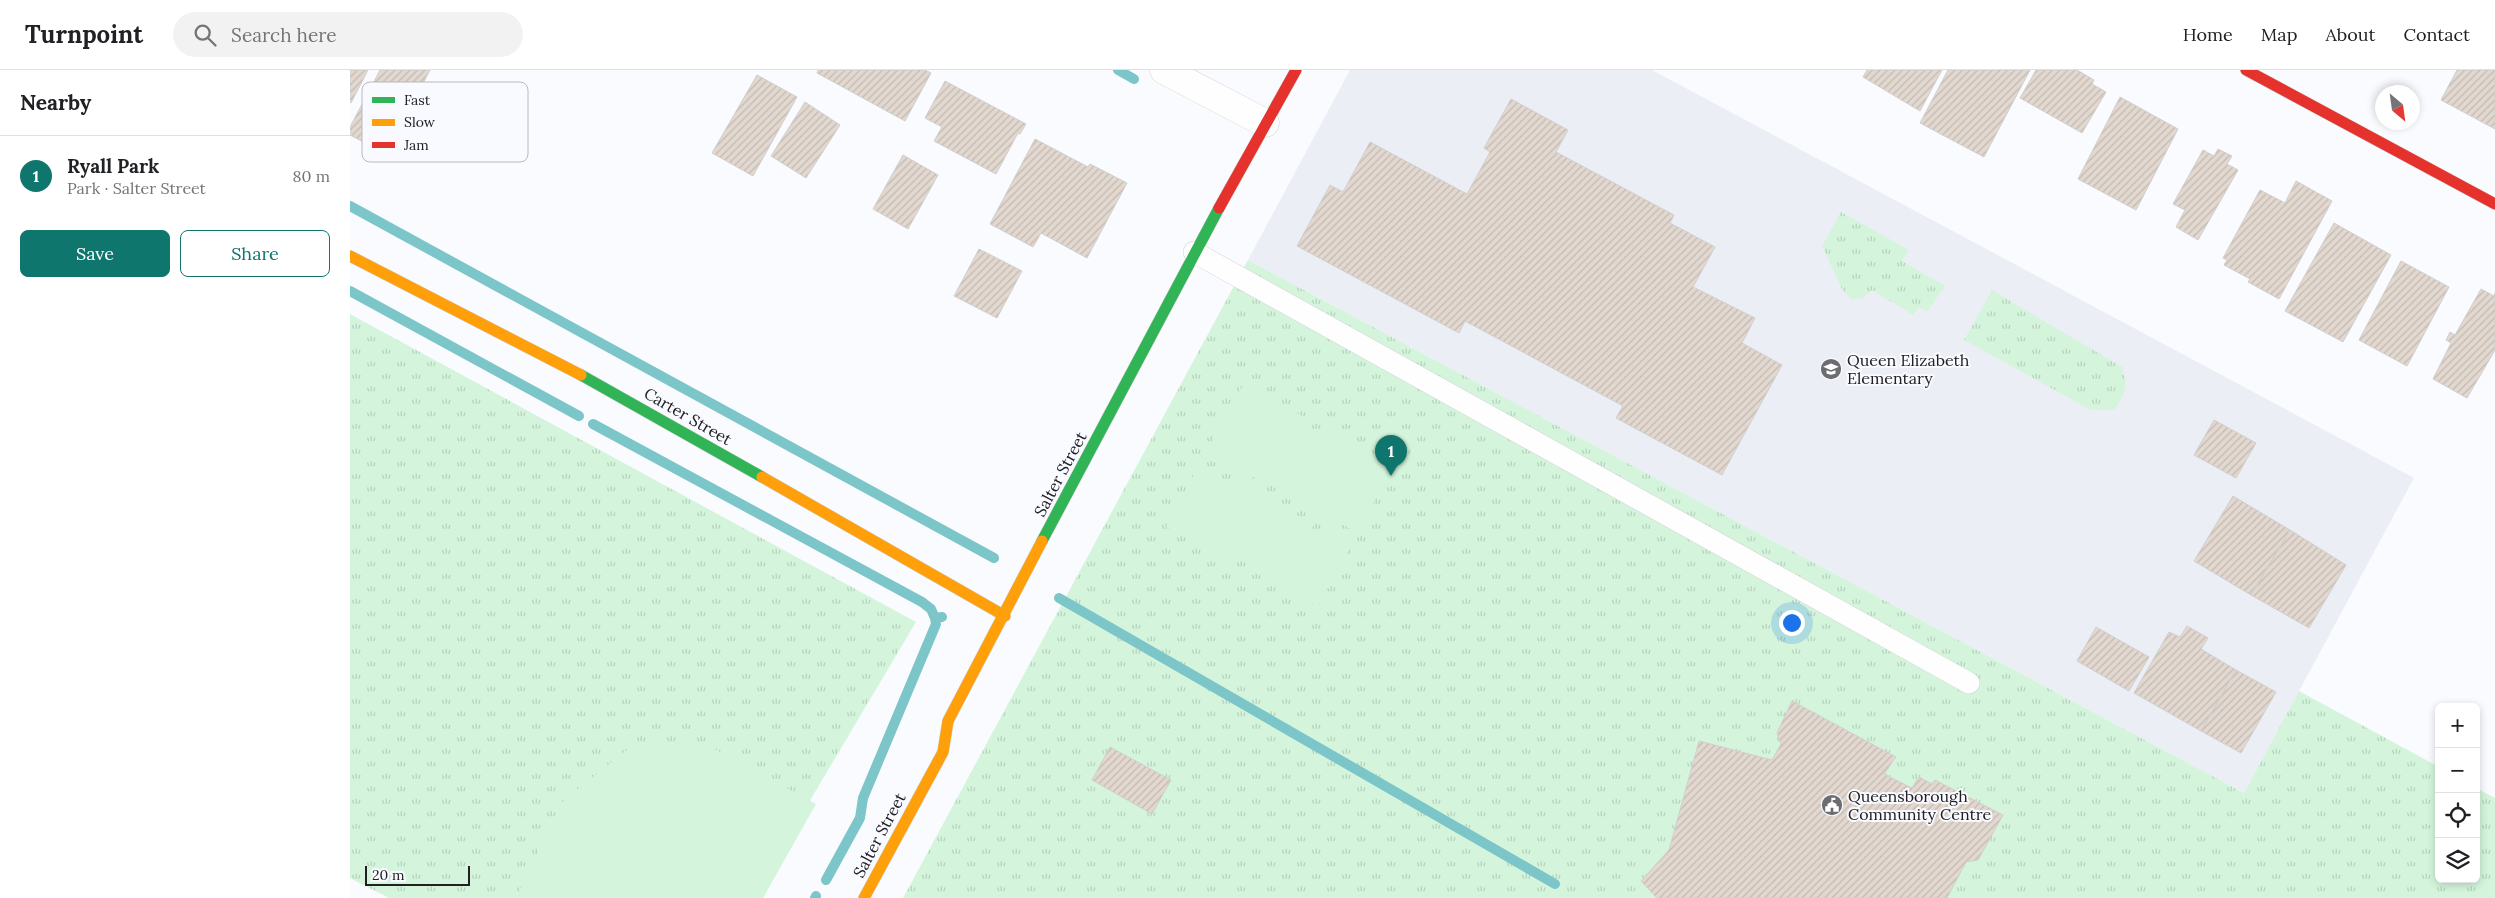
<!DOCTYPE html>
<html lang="en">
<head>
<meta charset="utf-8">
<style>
  body { margin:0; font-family:Lora,serif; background:#f2f2f2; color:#202124 }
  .controls { position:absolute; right:15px; bottom:15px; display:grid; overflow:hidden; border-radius:8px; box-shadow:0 2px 8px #0003 }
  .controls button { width:45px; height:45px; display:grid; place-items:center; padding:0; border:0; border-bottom:1px solid #e0e0e0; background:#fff; color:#202124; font:25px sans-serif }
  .compass { position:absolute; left:2025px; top:15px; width:45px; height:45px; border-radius:50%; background:#fff; box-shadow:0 2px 8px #0003; rotate:151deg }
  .scale { position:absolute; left:15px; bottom:12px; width:105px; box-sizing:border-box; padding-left:5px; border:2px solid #202023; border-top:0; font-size:14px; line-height:18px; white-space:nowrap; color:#202023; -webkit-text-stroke:4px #f9faff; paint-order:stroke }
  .you { position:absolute; left:1441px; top:552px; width:18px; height:18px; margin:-12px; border:4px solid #fff; border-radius:50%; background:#1a73e8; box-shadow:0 0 0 8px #1a73e833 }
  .badge { display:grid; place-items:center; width:32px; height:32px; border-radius:50%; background:#0f766e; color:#fff; font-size:16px; font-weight:700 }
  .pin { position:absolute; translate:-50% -41px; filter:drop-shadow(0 1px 2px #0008) }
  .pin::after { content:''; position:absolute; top:26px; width:18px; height:15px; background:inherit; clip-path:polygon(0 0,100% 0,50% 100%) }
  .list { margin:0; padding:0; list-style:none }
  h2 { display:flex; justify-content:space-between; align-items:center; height:65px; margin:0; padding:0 20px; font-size:21px }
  h2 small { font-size:16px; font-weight:400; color:#757577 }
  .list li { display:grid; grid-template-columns:32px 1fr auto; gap:15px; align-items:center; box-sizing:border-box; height:80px; padding:0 20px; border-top:1px solid #e0e0e0 }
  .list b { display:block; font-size:19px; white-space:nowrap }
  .list p { margin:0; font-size:16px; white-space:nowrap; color:#757577 }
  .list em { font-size:16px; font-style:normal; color:#757577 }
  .actions { display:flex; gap:10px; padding:15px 20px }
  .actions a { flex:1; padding:11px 0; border:1px solid #0f766e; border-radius:8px; text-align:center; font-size:18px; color:#0f766e }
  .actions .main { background:#0f766e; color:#fff }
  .icon { flex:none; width:28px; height:28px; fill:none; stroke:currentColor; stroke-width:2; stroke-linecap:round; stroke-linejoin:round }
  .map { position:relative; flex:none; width:2145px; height:828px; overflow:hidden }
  header { display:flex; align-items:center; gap:30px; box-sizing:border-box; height:70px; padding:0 25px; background:#fff; border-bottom:1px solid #e0e0e0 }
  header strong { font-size:24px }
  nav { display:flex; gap:28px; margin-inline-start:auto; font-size:18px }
  .search { width:350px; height:45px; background:#f2f2f2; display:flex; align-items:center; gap:12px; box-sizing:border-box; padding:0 18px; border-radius:28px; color:#757577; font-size:19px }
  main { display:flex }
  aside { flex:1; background:#fff }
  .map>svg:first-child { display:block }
  .built { fill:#eceef6 }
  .park { fill:url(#park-tufts) }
  .pitch { fill:#d4f5dc }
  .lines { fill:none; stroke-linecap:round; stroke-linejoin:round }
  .stream { stroke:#7cc6c9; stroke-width:10 }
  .building { fill:url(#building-hatch); stroke:#d0cfcf }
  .lane-casing { stroke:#d1d2d4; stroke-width:22 }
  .street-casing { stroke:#d1d2d4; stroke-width:29 }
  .fast-casing { stroke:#d1d2d4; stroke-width:12 }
  .slow-casing { stroke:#d1d2d4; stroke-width:12 }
  .jam-casing { stroke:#d1d2d4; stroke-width:12 }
  .lane { stroke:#fefeff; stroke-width:21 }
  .street { stroke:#fefeff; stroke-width:28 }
  .fast { stroke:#30b455; stroke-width:11 }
  .slow { stroke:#ff9f0a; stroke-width:11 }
  .jam { stroke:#e5322d; stroke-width:11 }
  .labels { text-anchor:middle; stroke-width:4; stroke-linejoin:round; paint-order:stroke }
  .poi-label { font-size:16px; fill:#202023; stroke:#f9faff; text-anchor:start }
  .street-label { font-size:16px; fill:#202023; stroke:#f9faff }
  .key { fill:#f9faff; stroke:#b8b9bd; stroke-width:1 }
  .key-label { font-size:14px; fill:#202023 }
</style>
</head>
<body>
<header>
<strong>Turnpoint</strong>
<div class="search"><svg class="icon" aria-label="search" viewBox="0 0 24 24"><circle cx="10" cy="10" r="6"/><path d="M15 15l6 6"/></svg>Search here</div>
<nav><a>Home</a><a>Map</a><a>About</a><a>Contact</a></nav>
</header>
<main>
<aside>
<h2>Nearby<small></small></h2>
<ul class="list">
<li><span class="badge">1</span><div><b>Ryall Park</b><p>Park · Salter Street</p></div><em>80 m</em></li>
</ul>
<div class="actions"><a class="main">Save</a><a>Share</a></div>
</aside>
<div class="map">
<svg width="2145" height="828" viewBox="0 0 2145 828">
  <defs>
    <pattern id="park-tufts" width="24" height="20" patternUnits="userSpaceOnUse" patternTransform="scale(1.25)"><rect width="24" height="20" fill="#d4f5dc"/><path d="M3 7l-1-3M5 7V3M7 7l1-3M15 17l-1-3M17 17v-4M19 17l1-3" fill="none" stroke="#b6d2bc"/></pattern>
    <pattern id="building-hatch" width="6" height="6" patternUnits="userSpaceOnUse" patternTransform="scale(1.25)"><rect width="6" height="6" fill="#e2d8cf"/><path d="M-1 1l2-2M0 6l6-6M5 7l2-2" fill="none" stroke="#c2b9b1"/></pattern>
  </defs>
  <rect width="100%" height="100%" fill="#fafbfe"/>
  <path class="built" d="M1000,0H1302L2064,408L1894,723L898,190Z"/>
  <path class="park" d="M1491,142L1559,180L1552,191L1595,216L1577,242L1569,237L1563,245L1522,220L1513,228L1501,229L1492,219L1472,176Z
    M898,190L1894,723L1949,621L2089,697V809H2126V718L2145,728V828H553Z
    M1642,220L1772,297C1778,316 1776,324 1764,340H1741L1614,270Z
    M0,244L566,552L402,828H39L0,808Z"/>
  <path class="pitch" d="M895,316L956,348L954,359L973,368L979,362L1041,395L1042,398L1009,460L1005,461L944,429L945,419L927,409L920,416L859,384L860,381L858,379L891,318L893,319Z
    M849,395L878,411L876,415L884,420L888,414L916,429L913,435L932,445L935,439L964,454L961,460L969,465L973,459L1001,475L968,536L940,521L942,515L934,511L930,516L902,501L905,495L886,486L883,491L854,475L857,470L849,466L845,472L816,457Z
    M357,675L466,734L413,828H166L213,731L278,679Z"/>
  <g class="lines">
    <path class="stream" d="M768,0L784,9
      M0,136L644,488
      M0,221L229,346
      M243,354L572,532L581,539L585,548
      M709,528L1205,814
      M476,810L510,748L513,728L586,554L585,548L592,547
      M465,828L466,826"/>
  </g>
  <path class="building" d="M0,0H18L1,33L0,32Z
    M30,0H80L36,84L0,65V57Z
    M468,0H575L581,3L555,51L467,3Z
    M1517,0H1592L1570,41L1513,7Z
    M1598,0H1680L1634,87L1570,53Z
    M1686,0H1727L1744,10L1742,14L1756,22L1732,63L1670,28Z
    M2107,0H2145V59L2091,30Z
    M407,5L447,27L403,106L362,83Z
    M595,11L676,54L670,64L668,63L646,104L584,71L592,57L575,48Z
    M1770,27L1828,59L1786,140L1728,109Z
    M1161,29L1218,60L1206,82L1324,145L1320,153L1365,177L1343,217L1405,248L1392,273L1432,295L1372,405L1266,348L1273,336L1115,251L1109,263L947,176L980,115L993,122L1020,72L1117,124L1140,82L1134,78Z
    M455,32L490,55L456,108L421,86Z
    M685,69L738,97L740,94L777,113L737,188L691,163L683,177L640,154Z
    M1868,79L1882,86L1877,94L1888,100L1848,170L1826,157L1835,140L1823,134L1853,80L1864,86Z
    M553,85L588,105L558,159L523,139Z
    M1946,111L1982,131L1929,229L1898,212L1900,209L1874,195L1877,190L1873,188L1910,120L1935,133Z
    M1984,153L2041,185L1993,272L1935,241Z
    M629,179L672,201L647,248L604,226Z
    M2051,191L2099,217L2057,296L2009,270Z
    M2131,219L2144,226L2145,223V280L2117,328L2083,309L2101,273L2096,270L2100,262L2105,265Z
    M1864,350L1906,373L1886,408L1844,385Z
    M1883,426L1940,460L1901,525L1844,491Z
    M1940,460L1996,495L1959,558L1901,525Z
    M1837,556L1858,568L1851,579L1886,600L1851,661L1784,623L1819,562L1830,567Z
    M1746,557L1799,587L1779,621L1727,591Z
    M1886,600L1926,622L1891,683L1851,661Z
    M1442,631L1546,687L1534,704L1562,718L1569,707L1582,714L1585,710L1653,745L1628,790L1616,792L1597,828H1307L1291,811L1319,780L1349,671L1422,690L1431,674L1427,663Z
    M760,677L821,710L802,744L742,710Z"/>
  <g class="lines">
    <g class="lane-casing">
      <path id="lane" d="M844,182L1619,613"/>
    </g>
    <g class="street-casing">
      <path id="street" d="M814,0L915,53"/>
    </g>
    <g class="fast-casing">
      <path id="fast" d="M231,305L412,407
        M692,471L869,138"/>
    </g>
    <g class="slow-casing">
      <path id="slow" d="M0,186L231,305
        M412,407L655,546
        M514,828L593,682L598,651L692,471"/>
    </g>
    <g class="jam-casing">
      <path id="jam" d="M1896,0L2145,134
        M869,138L946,0"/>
    </g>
    <use href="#lane" class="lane"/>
    <use href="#street" class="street"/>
    <use href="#fast" class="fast"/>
    <use href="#slow" class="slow"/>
    <use href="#jam" class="jam"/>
  </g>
  <defs>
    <g id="school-disc" transform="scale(1.125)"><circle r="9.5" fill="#6c6d70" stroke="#f9faff"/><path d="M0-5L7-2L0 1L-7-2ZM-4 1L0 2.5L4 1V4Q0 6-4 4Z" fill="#fff"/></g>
    <g id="civic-disc" transform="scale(1.125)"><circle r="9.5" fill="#6c6d70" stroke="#f9faff"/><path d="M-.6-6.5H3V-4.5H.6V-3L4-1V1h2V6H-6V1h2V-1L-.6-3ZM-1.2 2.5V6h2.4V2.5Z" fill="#fff"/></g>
  </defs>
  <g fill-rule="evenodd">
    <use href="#school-disc" x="1481" y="299"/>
    <use href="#civic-disc" x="1482" y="735"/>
  </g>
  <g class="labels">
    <g class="poi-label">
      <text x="1497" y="296">Queen Elizabeth<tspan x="1497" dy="18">Elementary</tspan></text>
      <text x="1498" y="732">Queensborough<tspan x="1498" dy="18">Community Centre</tspan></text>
    </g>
    <g class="street-label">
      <text transform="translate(338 346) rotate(30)" y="6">Carter Street</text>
      <text transform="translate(710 404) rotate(-62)" y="6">Salter Street</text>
      <text transform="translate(529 765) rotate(-62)" y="6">Salter Street</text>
    </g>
  </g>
  <rect x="12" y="12" width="166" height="80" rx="8" class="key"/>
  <rect x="22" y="27" width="23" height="6" fill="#30b455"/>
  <rect x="22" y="49" width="23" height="7" fill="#ff9f0a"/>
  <rect x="22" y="72" width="23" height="6" fill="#e5322d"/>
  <g class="key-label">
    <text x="54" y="35">Fast</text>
    <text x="54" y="57">Slow</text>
    <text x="54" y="80">Jam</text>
  </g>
</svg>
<div class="controls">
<button>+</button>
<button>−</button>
<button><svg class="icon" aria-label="locate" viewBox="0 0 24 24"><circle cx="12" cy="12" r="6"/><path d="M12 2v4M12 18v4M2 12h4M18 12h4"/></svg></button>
<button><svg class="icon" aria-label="layers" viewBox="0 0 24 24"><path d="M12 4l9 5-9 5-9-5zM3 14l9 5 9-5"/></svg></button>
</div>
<svg class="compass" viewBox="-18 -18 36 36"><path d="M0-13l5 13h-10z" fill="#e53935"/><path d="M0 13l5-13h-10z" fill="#757577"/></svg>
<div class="scale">20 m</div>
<div class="you"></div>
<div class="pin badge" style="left:1041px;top:406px">1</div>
</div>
</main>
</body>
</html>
